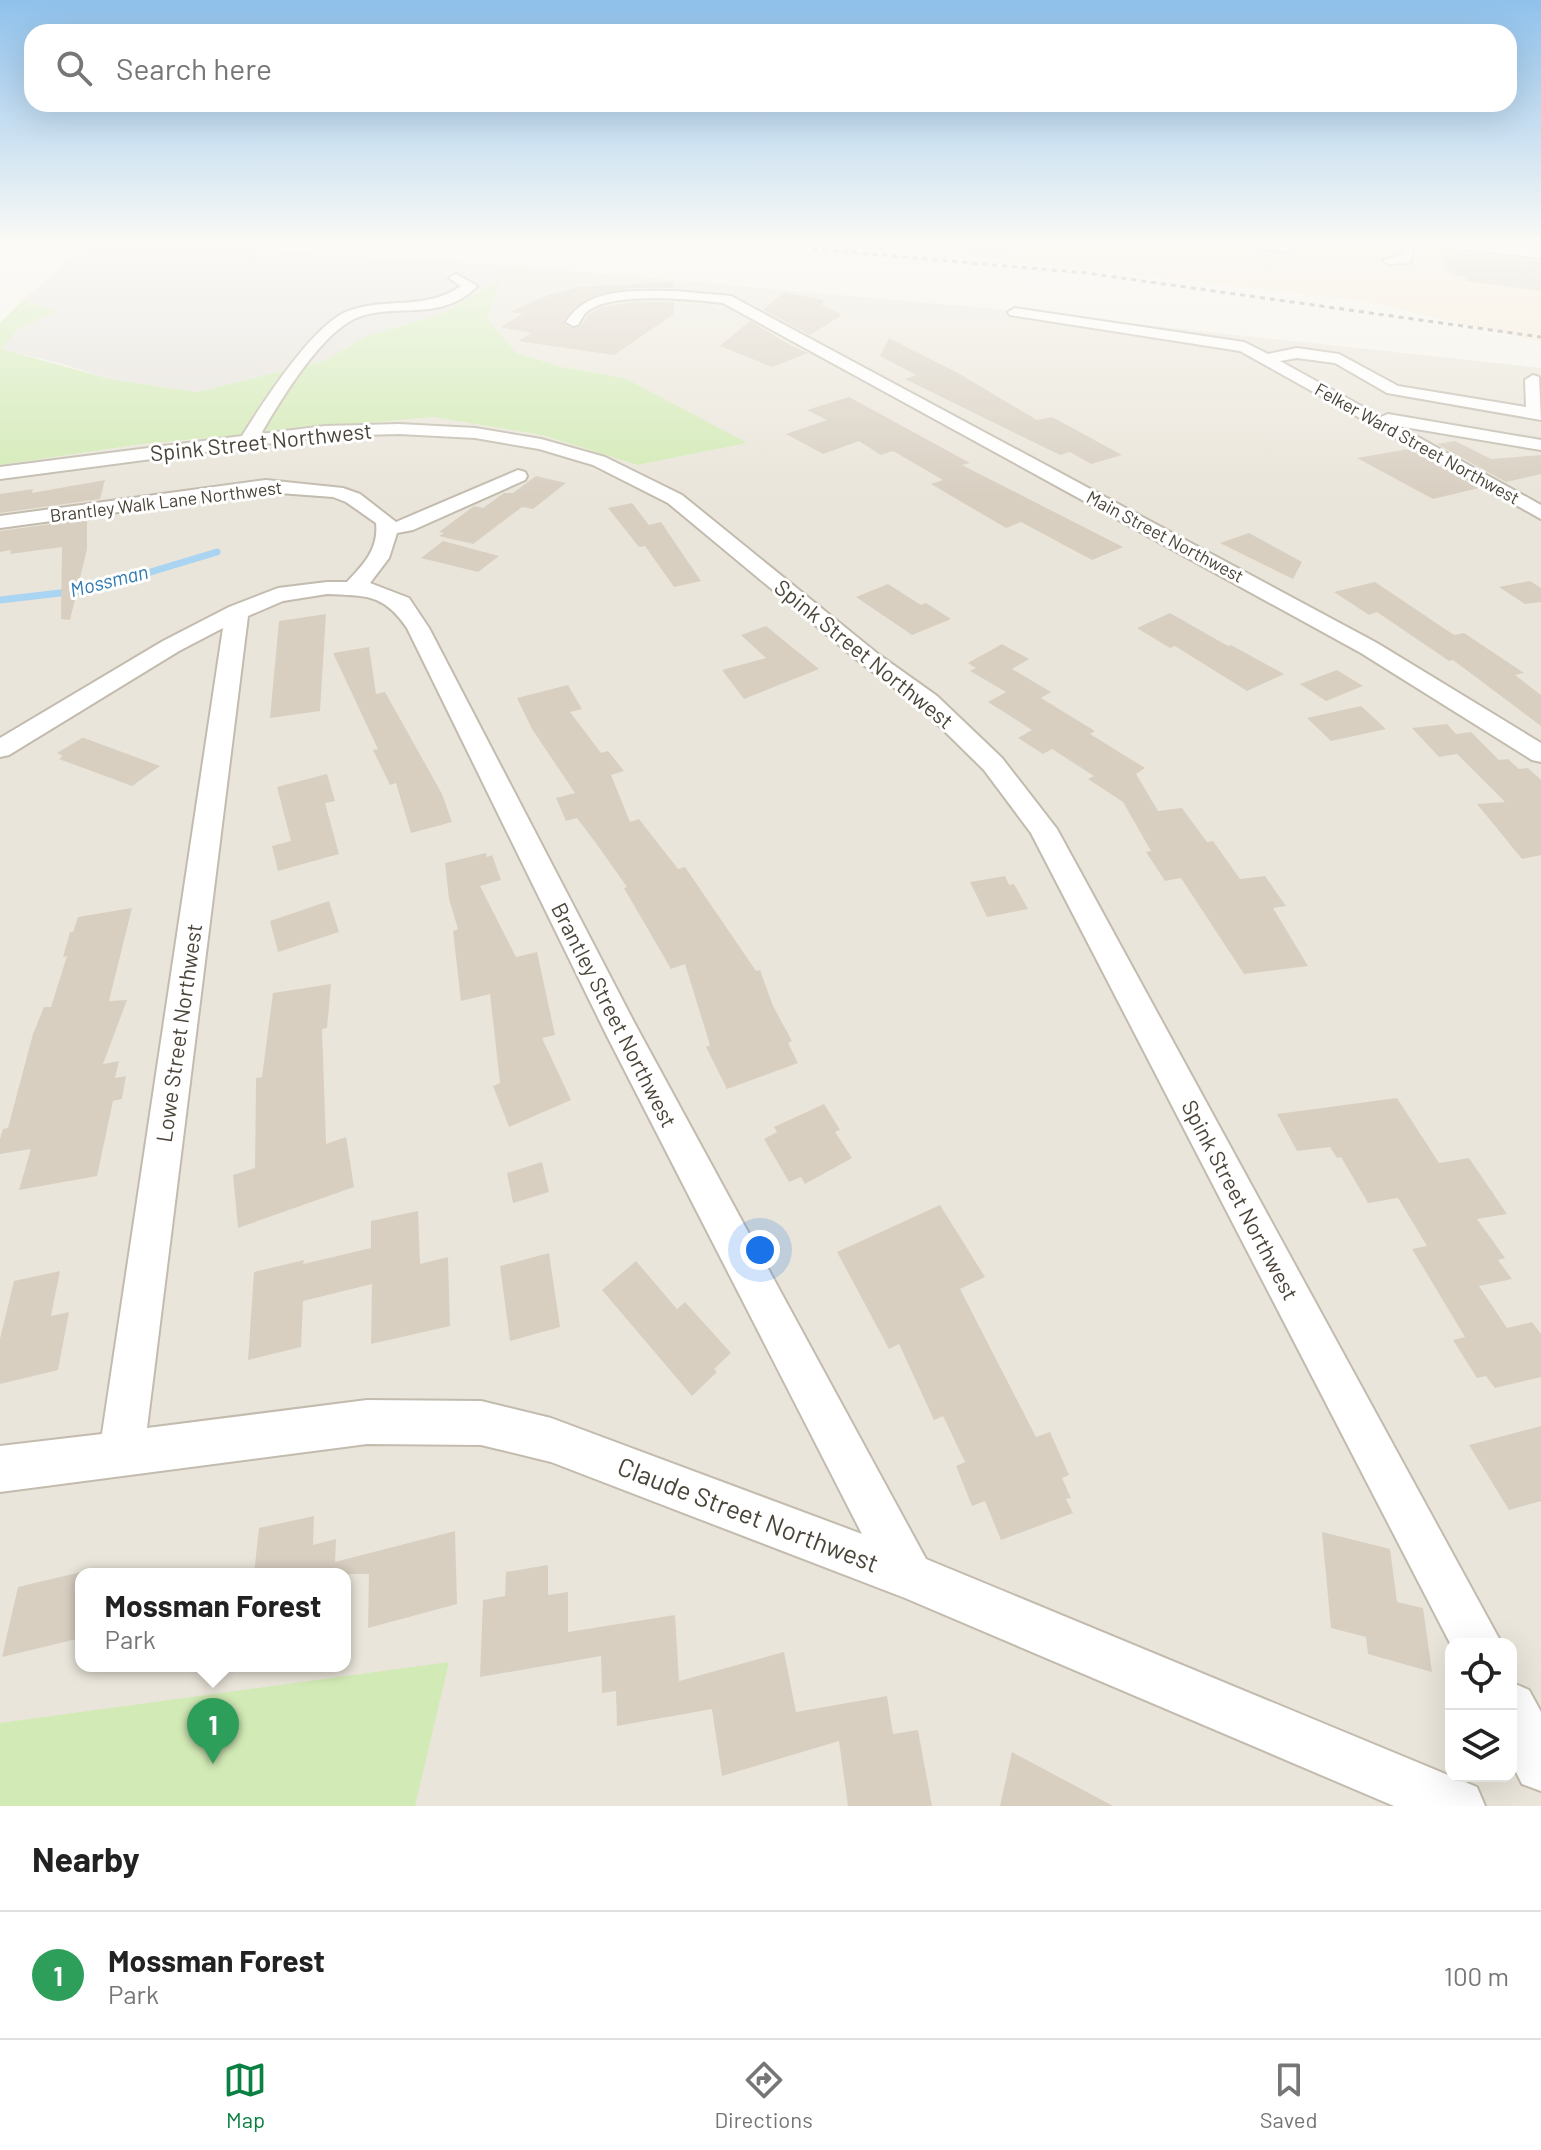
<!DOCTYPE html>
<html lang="en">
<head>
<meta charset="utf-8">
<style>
  body { margin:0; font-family:Barlow,sans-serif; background:#f6f6f6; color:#222 }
  .controls { position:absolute; right:24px; bottom:24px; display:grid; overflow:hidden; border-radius:16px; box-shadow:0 8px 32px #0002 }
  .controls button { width:72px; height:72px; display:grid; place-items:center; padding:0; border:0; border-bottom:2px solid #e0e0e0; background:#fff; color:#222; font:40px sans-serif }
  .you { position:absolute; left:760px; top:1250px; width:28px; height:28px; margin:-20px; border:6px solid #fff; border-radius:50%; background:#1a73e8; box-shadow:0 0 0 12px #1a73e833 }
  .badge { display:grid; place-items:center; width:52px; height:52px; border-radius:50%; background:#0b8043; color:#fff; font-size:26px; font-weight:700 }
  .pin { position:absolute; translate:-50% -66px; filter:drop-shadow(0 2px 4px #0008) }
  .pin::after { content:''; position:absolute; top:42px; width:28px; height:24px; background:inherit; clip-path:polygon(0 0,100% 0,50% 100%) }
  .popup { position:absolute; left:75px; top:1568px; width:276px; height:104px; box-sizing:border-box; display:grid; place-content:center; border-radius:16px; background:#fff; filter:drop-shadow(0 2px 6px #0005); font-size:26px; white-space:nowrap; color:#767676 }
  .popup b { font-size:30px; color:#222 }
  .popup::after { content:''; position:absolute; left:50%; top:100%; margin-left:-16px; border:16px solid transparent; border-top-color:#fff }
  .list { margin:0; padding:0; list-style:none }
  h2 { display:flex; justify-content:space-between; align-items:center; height:104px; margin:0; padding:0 32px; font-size:34px }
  h2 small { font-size:26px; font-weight:400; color:#767676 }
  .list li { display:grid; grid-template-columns:52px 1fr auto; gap:24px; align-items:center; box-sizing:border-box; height:128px; padding:0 32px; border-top:2px solid #e0e0e0 }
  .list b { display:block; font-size:30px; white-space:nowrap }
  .list p { margin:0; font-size:26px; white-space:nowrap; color:#767676 }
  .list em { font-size:26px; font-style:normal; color:#767676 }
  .icon { flex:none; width:44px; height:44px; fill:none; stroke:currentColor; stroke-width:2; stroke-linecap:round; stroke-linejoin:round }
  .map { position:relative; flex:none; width:1541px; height:1806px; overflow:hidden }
  .search { position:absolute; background:#fff; box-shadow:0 8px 32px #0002; left:24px; right:24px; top:24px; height:88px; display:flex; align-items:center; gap:20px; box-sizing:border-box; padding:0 28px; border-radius:24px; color:#767676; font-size:30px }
  .sheet { height:232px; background:#fff }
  nav { display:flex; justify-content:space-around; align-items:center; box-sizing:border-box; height:112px; border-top:2px solid #e0e0e0; background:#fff; font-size:22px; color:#767676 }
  nav a { display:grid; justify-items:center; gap:4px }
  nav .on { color:#0b8043 }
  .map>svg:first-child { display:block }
  .residential { fill:#eae5da; fill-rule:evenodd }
  .commercial { fill:#f7ead8 }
  .industrial { fill:#e6e2dd }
  .green { fill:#d2eab5 }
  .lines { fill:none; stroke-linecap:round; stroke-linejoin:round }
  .stream { stroke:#a9d4f2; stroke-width:7 }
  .building { fill:#d8cfc1 }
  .minor-casing { stroke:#c2bbae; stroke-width:4 }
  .minor { fill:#fff; fill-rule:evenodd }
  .rail { stroke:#9a9a9a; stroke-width:3; stroke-dasharray:5 5; stroke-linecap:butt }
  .labels { text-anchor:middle; stroke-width:6; stroke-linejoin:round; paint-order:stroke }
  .far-street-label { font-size:18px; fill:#4b4439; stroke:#fff }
  .far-water-label { font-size:20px; font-style:italic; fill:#2e7ab2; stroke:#fff }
  .street-label { font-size:22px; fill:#4b4439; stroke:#fff }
  .near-street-label { font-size:26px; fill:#4b4439; stroke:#fff }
</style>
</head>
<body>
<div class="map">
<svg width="1541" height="1806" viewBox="0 0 1541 1806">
  <rect width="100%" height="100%" fill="#f6f3ec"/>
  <path class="residential" d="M814,242H1012L1010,260Z
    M506,265L1006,310L1541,368V1806H0V465L142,444L433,417L542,435L636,465L745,443L625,378L561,367L516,353L487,318ZM81,1574H345V1666H81ZM1451,1644H1511V1776H1451Z"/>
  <path class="commercial" d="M1012,242H1541V342L1363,301L1010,260Z"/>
  <path class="industrial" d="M92,242H181L301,253L506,265L501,280L443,313L364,337L327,360L197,392L110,379L59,363L1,349L17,330L56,311L23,300Z"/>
  <path class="green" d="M501,280L487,318L516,353L561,367L625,378L747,443L637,465L542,435L433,417L142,444L0,465V323L23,300L57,311L17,330L2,349L110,379L197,392L327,360L364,337L443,313Z
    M449,1662L415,1806H0V1723Z"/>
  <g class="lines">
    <path class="stream" d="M0,600L94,589L217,552"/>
  </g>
  <path class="building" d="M1440,250L1541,261V291L1466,281V277L1450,275Z
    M674,282V288H630L599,294L574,308L564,320L565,325L574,329L581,326L589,314L602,307L635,302H674V314L614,355L518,341L531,333L500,327L523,314L510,312L545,296L580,287Z
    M784,292L824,300L822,305L842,315L810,335L763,310Z
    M750,321L792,346L808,353L772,367L720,346Z
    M889,338L958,373L1037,420L1052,417L1122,455L1091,464L1070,452L1060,455L905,379L916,375L880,356Z
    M849,397L970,463L962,465L1123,547L1092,560L1021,522L1006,528L931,484L943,480L893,451L881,455L859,441L823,454L786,434L827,420L807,410Z
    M1455,441L1491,459L1541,455V474L1506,482L1437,444Z
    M1409,449L1479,488L1433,499L1357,458Z
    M536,476L566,483L533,509L522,507L473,544L439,536L444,533L439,532L474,506L483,508L504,493H513Z
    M105,480L100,499L0,513V494L33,489L32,493Z
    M632,503L649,525L661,522L701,581L674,587L645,546L639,547L608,508Z
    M87,519V549L70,620L61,619L62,547L10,554L11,550L0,552V531Z
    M1249,533L1302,562L1293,579L1220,543Z
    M443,541L499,556L478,572L421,558Z
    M1530,581L1541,588V602L1525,604L1499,587Z
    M1375,582L1454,635L1464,633L1524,673L1515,675L1541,695V726L1453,660L1449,661L1377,612L1369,615L1334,592Z
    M888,584L921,605L926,603L951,619L912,635L856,597Z
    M1170,613L1228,646L1231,645L1284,674L1247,691L1175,646L1170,648L1137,628Z
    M326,614L320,711L270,718L279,621Z
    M766,626L819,669L744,699L722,670L766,658L741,635Z
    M1002,644L1029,659L1012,669L1051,692L1041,698L1095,731L1090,734L1145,768L1136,774L1158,811L1182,808L1207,842L1213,841L1240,879L1265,876L1286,906L1273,908L1308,966L1244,974L1181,878L1165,881L1146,852L1151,851L1123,802L1088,779L1094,776L1052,749L1043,754L1018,738L1032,730L988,702L1006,692L970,671L976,668L968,663Z
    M369,647L376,694L385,692L442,794L452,822L411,833L396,783L390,785L373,750L378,749L333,653Z
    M1337,670L1363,686L1326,701L1300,684Z
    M568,685L582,709L570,712L601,753L608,751L624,771L611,775L630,822L639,819L678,869L685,867L756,971L760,970L773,1006L792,1041L788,1043L798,1063L727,1089L706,1047L710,1045L685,964L671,969L624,888L627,887L598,846L577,818L566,821L556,798L575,793L532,729L517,698Z
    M1361,706L1386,729L1331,741L1307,718Z
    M1447,724L1456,734L1471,732L1499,760L1508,759L1519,769L1528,768L1541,780V855L1522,859L1477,804L1505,802L1457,754L1439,757L1412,728Z
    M82,738H84L160,766L132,786L59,759L63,756L57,753Z
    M327,774L335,801L325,803L339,854L278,871L272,846L291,841L277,787Z
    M486,853L487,857L492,855L501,880L480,886L516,957L537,952L555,1035L542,1038L571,1100L509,1127L493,1086L500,1083L490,994L461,1001L453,931L458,929L449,899L445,863Z
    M1005,876L1009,885L1014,884L1028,909L987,917L970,882Z
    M329,901L339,932L278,952L270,921Z
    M132,908L109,1001L127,1000L103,1064L119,1061L115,1078L126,1076L122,1099L113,1101L97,1176L19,1190L31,1149L0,1154V1139L3,1129L8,1128L33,1034L44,1007H51L67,956L63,957L70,932H73L78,917Z
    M331,984L327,1028L322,1029L326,1144L346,1137L354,1187L238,1228L233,1175L255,1168L256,1078L262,1077L273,993Z
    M1397,1098L1439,1163L1469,1158L1507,1214L1477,1219L1505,1258L1498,1260L1512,1279L1479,1286L1507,1328L1532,1322L1541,1334V1377L1495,1388L1486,1376L1477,1378L1453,1340L1465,1337L1412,1249L1427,1246L1398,1198L1368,1203L1341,1157L1337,1158L1330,1147L1297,1151L1277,1114Z
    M824,1104L840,1130L835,1132L852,1158L805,1184L801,1177L789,1182L764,1139L777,1132L774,1127Z
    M542,1162L549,1192L513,1203L507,1173Z
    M940,1205L985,1277L960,1289L1036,1437L1050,1432L1069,1475L1062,1478L1071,1498L1066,1499L1073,1513L1001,1540L985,1501L972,1506L956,1466L965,1462L943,1416L934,1420L899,1344L889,1349L837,1252Z
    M418,1211L420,1264L448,1257L450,1326L371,1344L372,1284L303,1301L301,1347L248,1360L254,1272L304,1260L303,1264L371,1248V1221Z
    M549,1253L560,1327L510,1341L500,1266Z
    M636,1261L677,1309L685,1302L731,1353L714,1369L717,1372L692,1396L602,1290Z
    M60,1271L51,1316L69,1312L58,1370L0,1384V1339L14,1281Z
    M1541,1426V1501L1509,1510L1469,1445Z
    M314,1516L313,1545L336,1539L335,1562L455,1531L457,1604L368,1628L369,1574H254L259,1528Z
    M1322,1532L1390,1549L1397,1602L1423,1608L1432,1672L1368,1654L1366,1637L1331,1628Z
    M548,1565V1595L568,1592V1632L675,1615L679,1681L784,1652L796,1712L887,1696L893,1734L918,1730L932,1806H848L839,1741L722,1776L712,1709L617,1726L616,1691L602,1693L601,1656L480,1677L483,1600L505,1596L506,1572Z
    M81,1572V1638L2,1657L18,1587Z
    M1012,1752L1113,1806H1000Z"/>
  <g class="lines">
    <g class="minor-casing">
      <path id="minor" d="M1237,242H1272L1295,248L1289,252L1243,246Z
        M1428,242H1467L1541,250V258L1434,246Z
        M1407,247L1413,251L1410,263L1389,264L1383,260L1399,256L1403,248Z
        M456,274L477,286C441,324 393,301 354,319C319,336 280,401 261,434L325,426L399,424L475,428L541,439L605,457L682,495L878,654L937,696L1002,758L1057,829L1502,1644L1451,1645L1031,833L984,770L919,706L862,664L668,503L593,465L539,449L475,438L399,434L325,436L0,479V467L242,436C262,404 313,324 348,311C386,297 426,311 461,286L449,278Z
        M675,291L731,296L1377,643L1541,743V762L1532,760L1361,653L723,303C691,299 616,292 589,310C584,313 581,320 578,325L573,326L566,322C588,286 637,291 675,291Z
        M1015,308L1244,342L1268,354L1297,348L1339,354L1398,386L1526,407L1525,380L1533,375L1539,377L1541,420L1387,393L1335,363L1297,358L1280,361L1381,417L1388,414L1541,440V450L1398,426L1541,505V519L1240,351L1010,315L1008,312Z
        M518,470L525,472L527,476L525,480L413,530L397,533L389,558L370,583L409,598L429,628L635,1024L926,1559L1477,1787L1485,1806H1394L905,1598L551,1462L481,1445L367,1444L0,1492V1446L102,1434L223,628L179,651L9,755L0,757V738L163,641L229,607L278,588L327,582H347C363,565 379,549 376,523L346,502L333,497L266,492L0,528V516L266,480L343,488L360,494L396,522ZM327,594C366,596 383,593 407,628L606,1034L862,1534L551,1418L481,1401L367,1400L147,1428L248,616L283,601Z
        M1511,1682L1529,1690L1541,1712V1791L1522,1784L1511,1762Z"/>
    </g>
    <use href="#minor" class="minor"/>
    <path class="rail" d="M733,242L1086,273L1541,337"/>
  </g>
  <linearGradient id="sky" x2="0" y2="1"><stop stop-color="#8fc1ec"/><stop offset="0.49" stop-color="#fbfaf6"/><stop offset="1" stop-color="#fbfaf6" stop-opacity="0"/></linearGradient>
  <rect width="1541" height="495" fill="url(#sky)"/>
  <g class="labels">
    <g class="far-street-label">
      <text transform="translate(1417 444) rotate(29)" y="6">Felker Ward Street Northwest</text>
      <text transform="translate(166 502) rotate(-7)" y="6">Brantley Walk Lane Northwest</text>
      <text transform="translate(1165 537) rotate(28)" y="6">Main Street Northwest</text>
    </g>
    <g class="far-water-label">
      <text transform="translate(109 581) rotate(-14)" y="7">Mossman</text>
    </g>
    <g class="street-label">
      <text transform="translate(261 442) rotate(-6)" y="8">Spink Street Northwest</text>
      <text transform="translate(864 654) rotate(39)" y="8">Spink Street Northwest</text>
      <text transform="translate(614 1015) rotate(63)" y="8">Brantley Street Northwest</text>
      <text transform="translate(179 1033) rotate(-82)" y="8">Lowe Street Northwest</text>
      <text transform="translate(1240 1200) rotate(62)" y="8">Spink Street Northwest</text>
    </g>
    <g class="near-street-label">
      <text transform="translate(748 1515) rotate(21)" y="9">Claude Street Northwest</text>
    </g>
  </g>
</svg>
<div class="controls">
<button><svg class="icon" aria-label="locate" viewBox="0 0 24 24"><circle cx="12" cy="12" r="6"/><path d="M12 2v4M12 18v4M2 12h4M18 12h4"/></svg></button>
<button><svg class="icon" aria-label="layers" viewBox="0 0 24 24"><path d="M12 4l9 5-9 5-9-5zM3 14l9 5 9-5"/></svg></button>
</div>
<div class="you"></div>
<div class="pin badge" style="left:213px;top:1764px;background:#2e9e5b">1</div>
<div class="popup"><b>Mossman Forest</b>Park</div>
<div class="search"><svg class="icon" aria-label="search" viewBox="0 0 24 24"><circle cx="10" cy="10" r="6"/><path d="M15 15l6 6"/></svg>Search here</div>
</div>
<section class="sheet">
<h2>Nearby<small></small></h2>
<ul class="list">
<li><span class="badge" style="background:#2e9e5b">1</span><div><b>Mossman Forest</b><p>Park</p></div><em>100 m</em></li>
</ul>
</section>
<nav>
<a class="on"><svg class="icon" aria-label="map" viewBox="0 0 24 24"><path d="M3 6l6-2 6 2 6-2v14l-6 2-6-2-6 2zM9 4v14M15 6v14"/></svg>Map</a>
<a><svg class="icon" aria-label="directions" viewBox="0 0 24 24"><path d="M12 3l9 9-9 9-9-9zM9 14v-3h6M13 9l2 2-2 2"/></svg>Directions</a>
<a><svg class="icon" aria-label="saved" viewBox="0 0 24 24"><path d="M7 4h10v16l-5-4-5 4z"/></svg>Saved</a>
</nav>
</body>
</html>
